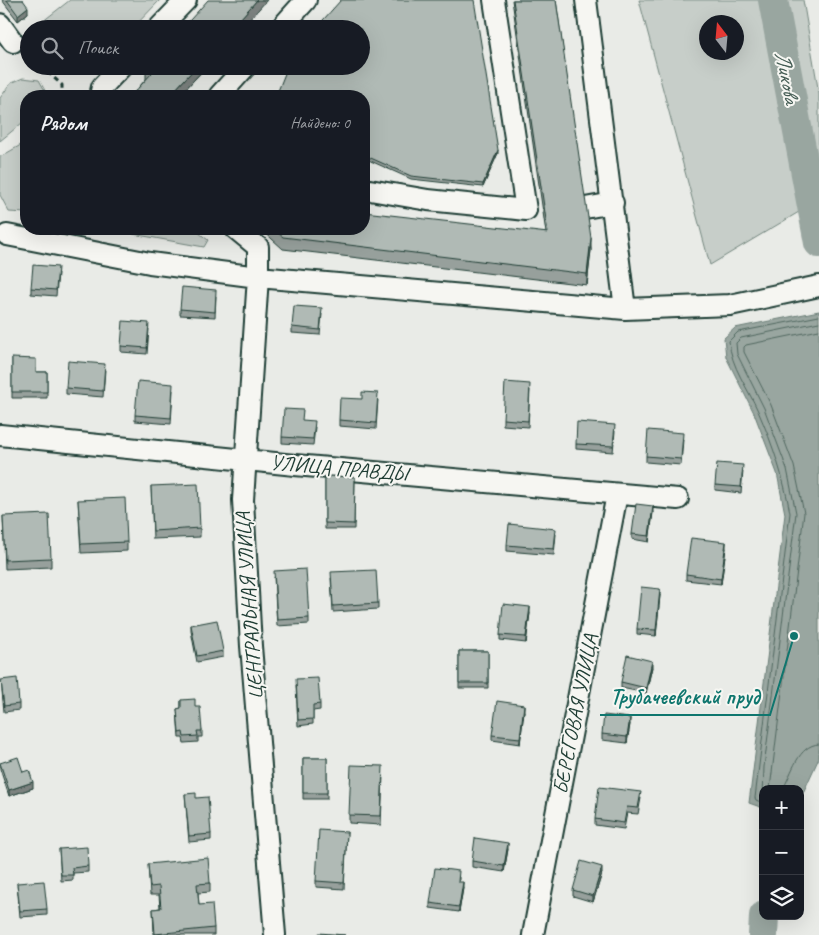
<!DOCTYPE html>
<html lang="ru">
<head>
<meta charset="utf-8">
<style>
  body { margin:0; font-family:Caveat,sans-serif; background:#20242c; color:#f1f3f6 }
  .controls { position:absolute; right:15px; bottom:15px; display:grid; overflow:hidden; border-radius:10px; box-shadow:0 5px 20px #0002 }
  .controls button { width:45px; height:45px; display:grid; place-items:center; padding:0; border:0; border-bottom:1px solid #363941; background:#171b24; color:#f1f3f6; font:25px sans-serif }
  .compass { position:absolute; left:699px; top:15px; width:45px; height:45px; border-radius:50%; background:#171b24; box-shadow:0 5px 20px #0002; rotate:344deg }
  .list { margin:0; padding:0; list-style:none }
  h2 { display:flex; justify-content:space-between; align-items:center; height:65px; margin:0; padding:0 20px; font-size:21px }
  h2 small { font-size:16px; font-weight:400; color:#9ea1a6 }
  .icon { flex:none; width:28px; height:28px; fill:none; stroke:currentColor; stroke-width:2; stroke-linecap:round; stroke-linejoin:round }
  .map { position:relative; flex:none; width:819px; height:935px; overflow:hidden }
  .search { position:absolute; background:#171b24; box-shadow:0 5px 20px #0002; left:20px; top:20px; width:350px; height:55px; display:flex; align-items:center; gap:12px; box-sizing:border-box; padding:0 18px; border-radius:28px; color:#9ea1a6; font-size:19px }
  .panel { position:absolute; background:#171b24; box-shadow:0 5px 20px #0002; left:20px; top:90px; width:350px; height:145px; border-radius:20px }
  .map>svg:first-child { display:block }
  .green { fill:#c7cec9; stroke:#73867e; fill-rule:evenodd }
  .water { fill:#99a6a0; stroke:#687c75 }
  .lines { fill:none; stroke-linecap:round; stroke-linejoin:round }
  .shore { stroke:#50675f; stroke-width:1 }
  .river { stroke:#99a6a0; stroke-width:30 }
  .minor-casing { stroke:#1f3d34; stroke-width:24 }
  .path { stroke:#1f3d34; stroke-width:3; stroke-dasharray:5 4; stroke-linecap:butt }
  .minor { stroke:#f6f6f2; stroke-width:20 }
  .wall { fill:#97a09c; stroke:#1f3d34 }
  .shaded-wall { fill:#7b827f; stroke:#1f3d34 }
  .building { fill:#b0bab5; stroke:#1f3d34 }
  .labels { text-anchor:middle; stroke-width:4; stroke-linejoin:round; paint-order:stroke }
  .street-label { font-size:21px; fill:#1f3d34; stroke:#f6f6f2 }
  .water-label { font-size:22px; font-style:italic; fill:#445c54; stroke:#f6f6f2 }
  .leader { fill:none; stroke:#0f766e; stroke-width:2 }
  .callout-dot { fill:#0f766e; stroke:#f6f6f2; stroke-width:2 }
  .callout-label { font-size:22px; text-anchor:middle; font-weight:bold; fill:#0f766e; stroke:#f6f6f2; stroke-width:4; stroke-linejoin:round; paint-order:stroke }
</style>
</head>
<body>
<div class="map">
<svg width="819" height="935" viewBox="0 0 819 935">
  <rect width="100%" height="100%" fill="#e9ebe7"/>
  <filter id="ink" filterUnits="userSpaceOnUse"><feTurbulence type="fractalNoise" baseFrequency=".02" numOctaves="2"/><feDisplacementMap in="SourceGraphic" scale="10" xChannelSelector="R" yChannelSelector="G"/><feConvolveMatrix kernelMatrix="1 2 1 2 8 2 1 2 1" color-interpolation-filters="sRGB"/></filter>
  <g filter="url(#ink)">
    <path class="green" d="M70,0H160L132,29H33Z
      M639,0H803L819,94V200L710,265ZM706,22H736V52H706Z
      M23,78L39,80L48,96H26V123H22L0,141V98L11,83Z
      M26,142V213L9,212L0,195V157Z
      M137,229H194L208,240L204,247L133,234Z"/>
    <path class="water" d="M819,311V758L802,795L800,796V789H763V808L749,803L785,514L777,473L754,413L726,357L724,338L735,328Z"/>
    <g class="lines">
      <path class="shore" d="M770,789L804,513L794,466L771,405L744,352V347L746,345L819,330
        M783,789C792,773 798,745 819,744
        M763,796L764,767L796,513L787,469L764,408L737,354L736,343L741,338L819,322
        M763,803L756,800L755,798L790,513C784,478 773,445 758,411C748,388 731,367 729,341L738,332L819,316"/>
      <path class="river" d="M773,0L819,243
        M763,935L764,916"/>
      <g class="minor-casing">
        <path id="minor" d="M586,0L625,309
          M0,24L13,42
          M158,29L186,0
          M280,29L306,0
          M100,96L102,87L122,66
          M219,96L246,66
          M364,189L428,200L526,210L494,0
          M585,208L613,203
          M236,229L258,247V277L243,500L251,646L275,935
          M7,235L150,263L258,277L625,309L730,305L819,286
          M0,435L295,465L678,499
          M533,935L617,494"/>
      </g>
      <path class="path" d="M41,66L62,85V96"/>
      <use href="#minor" class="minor"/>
    </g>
    <path class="wall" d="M2,0H23L28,13L18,21Z
      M512,0H556L591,250L587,285L283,249L261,229H364L546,233Z
      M207,66L179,96H131L146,79V68Z
      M364,96L498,153L483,187L411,179L364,158Z
      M58,273L56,296L31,294V288Z
      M216,296L215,317L180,315V309Z
      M322,314L320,335L292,333V327Z
      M149,329L147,354L121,352V346Z
      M12,358L36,372H47V398H12Z
      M105,369L103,397L66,394V388Z
      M173,390L171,424L135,421V415Z
      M530,390L528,427L503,425V419Z
      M362,399H378L376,429L339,426V420Z
      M315,427L313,445L282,443V437Z
      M615,431L613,452L576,449V444Z
      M683,439L681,465L646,462V456Z
      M743,471L741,493L715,490V485Z
      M325,476L355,477L354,529H325Z
      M151,486L200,528V537L153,539Z
      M78,500L127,542V551L81,553Z
      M653,512L649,542L632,539V534Z
      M3,516L51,558V567L5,569Z
      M556,534L554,555L507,551V545Z
      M726,548L721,584L686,580V574Z
      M274,577L309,618V624L277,626Z
      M331,578L378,603V609L333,612Z
      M660,595L656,636L637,634V629Z
      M530,613L526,643L500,640V635Z
      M191,625L223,651V657L197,662L191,631Z
      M459,651H488V688H459Z
      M652,667L646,693L621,688V682Z
      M1,680L19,704V710L4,712Z
      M296,685L320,704V710L313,711V724L298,726Z
      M181,700L195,707L202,731V737H198V742L184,743L183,738H179L177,709L181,708Z
      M524,711L520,744L492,740V735Z
      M630,724L627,743L602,740V734Z
      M303,758H327V799H303Z
      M0,763L23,772L33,788L9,796L0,769Z
      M383,775L381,825L349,823V815Z
      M185,794L196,798L211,834V840L189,842Z
      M641,798L638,814L627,813L624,829L595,825V819Z
      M347,832L344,889L316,887V881Z
      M59,849L88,866V872L73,873V880L61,881Z
      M508,849L504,872L472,867V861Z
      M148,864L210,883V892L198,893L199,905L214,928V935H154L153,909L160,908L159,895H150Z
      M602,873L593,902L573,896V890Z
      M459,877V882L463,888L459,912L430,908V903Z
      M17,883L47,909V915L20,917Z"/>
    <path class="shaded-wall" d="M257,0H267L241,29H231Z
      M28,7V13L18,21V15Z
      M197,66H207L179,96H173V92Z
      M498,150V153L483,187V184Z
      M591,238V250L587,285V274Z
      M653,506V512L649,542V536Z
      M726,542V548L721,584V579Z
      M660,589V595L656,636V630Z
      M530,607V613L526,643V637Z
      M652,661V667L646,693V688Z
      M524,705V711L520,744V738Z
      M630,718V724L627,743V737Z
      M33,782V788L9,796V790Z
      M508,843V849L504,872V866Z
      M602,867V873L593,902V896Z
      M463,882V888L459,912V907Z"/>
    <path class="building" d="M7,0H23L28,7L18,15Z
      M208,0H257L231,29H182Z
      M341,0H474L498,150L483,184L411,176L364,155V96H276L288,66H361V29H315Z
      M513,0H556L591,238L587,274L283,237L273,229H364V212L548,233Z
      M148,66H197L173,92L177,96H131L152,73L146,68Z
      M33,265L58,267L56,290L31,288Z
      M182,287L216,290L215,312L180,309Z
      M294,306L322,308L320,330L292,327Z
      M123,321L149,323L147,348L121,346Z
      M12,358L36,359V372H47V392H12Z
      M68,361L105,364L103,391L66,388Z
      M138,381L173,384L171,418L135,415Z
      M505,382L530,384L528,421L503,419Z
      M362,392L378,393L376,423L339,420L340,398L362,399Z
      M284,409L303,410L302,420L315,421L313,439L282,437Z
      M577,422L615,425L613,446L576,444Z
      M648,430L683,433L681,459L646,456Z
      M717,463L743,465L741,487L715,485Z
      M325,476L355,477L354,524L325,523Z
      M198,484L200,528L153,531L151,486Z
      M125,498L127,542L81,544L78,500Z
      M636,504L653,506L649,536L632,534Z
      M49,514L51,558L5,560L3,516Z
      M509,524L556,529L554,549L507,545Z
      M691,538L726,542L721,579L686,574Z
      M306,569L309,618L277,620L274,571Z
      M376,570L378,603L333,606L331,572Z
      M641,587L660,589L656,630L637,629Z
      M503,604L530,607L526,637L500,635Z
      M217,620L223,651L197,656L191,625Z
      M459,651H488V683H459Z
      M627,655L652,661L646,688L621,682Z
      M17,678L19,704L4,706L1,680Z
      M318,678L320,704L313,705V719L298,720L296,679Z
      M195,699V707H200L202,731H197L198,736L184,737L183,732L179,733L177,709L181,708V700Z
      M497,701L524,705L520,738L492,735Z
      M604,715L630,718L627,737L602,734Z
      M18,757L23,772L29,770L33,782L9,790L0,763Z
      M303,758H327V793H303Z
      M351,765L383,766L381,816L349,815Z
      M599,787L641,792L638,808L627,807L624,823L595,819Z
      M196,793V798L208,797L211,834L189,836L185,794Z
      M319,830L347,832L344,883L316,881Z
      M475,838L508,843L504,866L472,861Z
      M87,847L88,866L72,868L73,875H61L59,849Z
      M208,858L210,883L197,884L199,905L212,904L214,928L155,934L153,909L161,908L159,886L150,887L148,864Z
      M581,861L602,867L593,896L573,890Z
      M435,868L459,871L458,882H463L459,907L430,903Z
      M44,881L47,909L20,911L17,883Z
      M319,933L345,935H319Z"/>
  </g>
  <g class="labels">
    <g class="street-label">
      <text transform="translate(339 468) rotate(5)" y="7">УЛИЦА ПРАВДЫ</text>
      <text transform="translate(249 606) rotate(-94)" y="7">ЦЕНТРАЛЬНАЯ УЛИЦА</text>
      <text transform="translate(575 714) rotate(-79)" y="7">БЕРЕГОВАЯ УЛИЦА</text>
    </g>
    <g class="water-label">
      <text transform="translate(788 77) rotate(79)" y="8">Ликова</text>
    </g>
  </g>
  <path class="leader" d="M794 636L770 715H600"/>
  <circle class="callout-dot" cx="794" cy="636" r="5"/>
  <g class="callout-label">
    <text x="685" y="704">Трубачеевский пруд</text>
  </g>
</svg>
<div class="controls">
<button>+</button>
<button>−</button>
<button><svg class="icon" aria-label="layers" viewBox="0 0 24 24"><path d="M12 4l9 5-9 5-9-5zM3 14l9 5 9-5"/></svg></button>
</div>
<svg class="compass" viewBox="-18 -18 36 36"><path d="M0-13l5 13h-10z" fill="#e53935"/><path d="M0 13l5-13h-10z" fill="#9ea1a6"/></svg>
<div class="search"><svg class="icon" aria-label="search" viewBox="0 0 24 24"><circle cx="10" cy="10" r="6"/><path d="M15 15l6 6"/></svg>Поиск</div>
<section class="panel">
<h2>Рядом<small>Найдено: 0</small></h2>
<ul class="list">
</ul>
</section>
</div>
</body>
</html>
